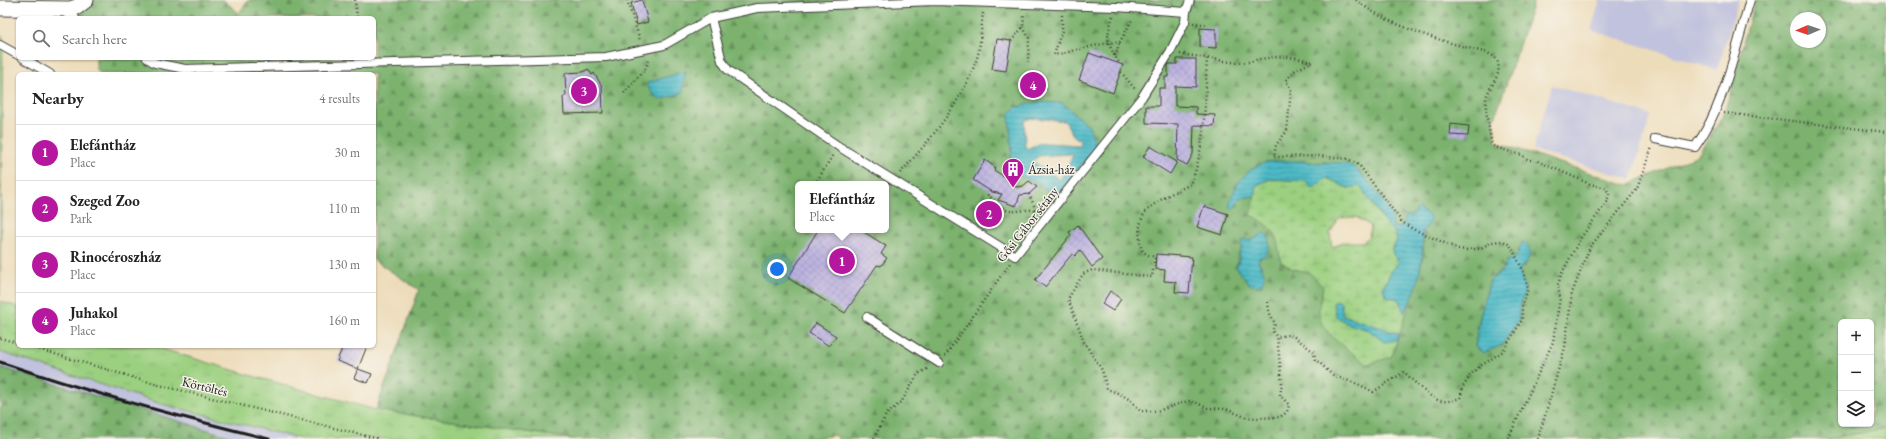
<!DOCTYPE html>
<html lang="en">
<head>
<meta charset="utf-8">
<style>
  body { margin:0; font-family:"EB Garamond",serif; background:#f6f6f6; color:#222 }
  .controls { position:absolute; right:12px; bottom:12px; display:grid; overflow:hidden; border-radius:6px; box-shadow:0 1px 3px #0004 }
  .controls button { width:36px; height:36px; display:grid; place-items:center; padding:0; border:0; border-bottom:1px solid #e0e0e0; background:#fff; color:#222; font:20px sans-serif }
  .compass { position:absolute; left:1790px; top:12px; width:36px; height:36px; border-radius:50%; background:#fff; box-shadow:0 1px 3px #0004; rotate:268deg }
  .you { position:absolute; left:777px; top:269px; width:14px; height:14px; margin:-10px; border:3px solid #fff; border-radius:50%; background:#1a73e8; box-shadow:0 0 0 6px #1a73e833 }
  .badge { display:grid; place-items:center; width:26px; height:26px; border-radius:50%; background:#b5179e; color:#fff; font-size:13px; font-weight:700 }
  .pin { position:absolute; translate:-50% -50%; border:2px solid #fff; box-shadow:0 1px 4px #0006 }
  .popup { position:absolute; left:795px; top:181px; width:94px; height:52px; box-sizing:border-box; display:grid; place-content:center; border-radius:6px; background:#fff; filter:drop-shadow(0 1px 3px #0005); font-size:13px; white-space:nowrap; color:#767676 }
  .popup b { font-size:15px; color:#222 }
  .popup::after { content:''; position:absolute; left:50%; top:100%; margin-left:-8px; border:8px solid transparent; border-top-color:#fff }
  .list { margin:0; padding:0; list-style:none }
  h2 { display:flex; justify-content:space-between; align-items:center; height:52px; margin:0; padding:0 16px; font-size:17px }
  h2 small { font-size:13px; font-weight:400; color:#767676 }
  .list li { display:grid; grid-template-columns:26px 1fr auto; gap:12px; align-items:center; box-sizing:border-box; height:56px; padding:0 16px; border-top:1px solid #e0e0e0 }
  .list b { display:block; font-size:15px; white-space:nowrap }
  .list p { margin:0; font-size:13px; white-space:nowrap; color:#767676 }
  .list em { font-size:13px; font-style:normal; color:#767676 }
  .icon { flex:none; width:22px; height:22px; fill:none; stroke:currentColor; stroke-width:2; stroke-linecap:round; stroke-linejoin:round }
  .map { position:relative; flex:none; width:1886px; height:439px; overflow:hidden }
  .search { position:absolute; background:#fff; box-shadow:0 1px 3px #0004; left:16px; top:16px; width:360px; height:44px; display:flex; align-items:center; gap:10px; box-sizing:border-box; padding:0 14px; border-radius:6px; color:#767676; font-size:15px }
  .panel { position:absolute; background:#fff; box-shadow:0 1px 3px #0004; left:16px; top:72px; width:360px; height:276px; border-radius:6px }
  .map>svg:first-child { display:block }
  .industrial { fill:#c1c2dd }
  .grass { fill:url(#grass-tufts); stroke:#5c764e }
  .forest { fill:url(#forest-firs); stroke:#4c6745; fill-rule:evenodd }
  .wetland { fill:url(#wetland-marsh); stroke:#5c764e; fill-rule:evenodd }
  .water { fill:url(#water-rules); stroke:#346a71; fill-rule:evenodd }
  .building { fill:url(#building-cross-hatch) }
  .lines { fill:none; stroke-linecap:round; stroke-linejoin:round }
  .service-casing { stroke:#3b3934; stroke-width:10 }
  .minor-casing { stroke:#3b3934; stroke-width:17 }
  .path { stroke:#3b3934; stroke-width:2.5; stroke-dasharray:1 3; stroke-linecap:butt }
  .service { stroke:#fff; stroke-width:8 }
  .minor { stroke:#fff; stroke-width:15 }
  .rail { stroke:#1c1c1c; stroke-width:3 }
  .labels { text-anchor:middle; stroke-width:3; stroke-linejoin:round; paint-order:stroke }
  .poi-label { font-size:13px; fill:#1c1c1c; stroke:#f7f3e8; text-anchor:start }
  .street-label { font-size:13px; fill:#1c1c1c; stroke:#f7f3e8 }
</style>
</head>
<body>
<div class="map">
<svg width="1886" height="439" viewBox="0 0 1886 439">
  <defs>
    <pattern id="grass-tufts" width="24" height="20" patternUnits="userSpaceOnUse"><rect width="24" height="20" fill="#9bd080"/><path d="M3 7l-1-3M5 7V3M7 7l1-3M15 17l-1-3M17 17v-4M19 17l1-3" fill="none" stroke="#85b26e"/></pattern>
    <pattern id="forest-firs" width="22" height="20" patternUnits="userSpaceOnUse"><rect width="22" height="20" fill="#7cb26e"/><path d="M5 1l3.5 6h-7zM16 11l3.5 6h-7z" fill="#65905a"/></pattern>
    <pattern id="wetland-marsh" width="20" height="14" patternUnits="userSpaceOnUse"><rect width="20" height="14" fill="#9bd080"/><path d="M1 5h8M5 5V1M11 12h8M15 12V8" fill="none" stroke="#85b26e"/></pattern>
    <pattern id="water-rules" width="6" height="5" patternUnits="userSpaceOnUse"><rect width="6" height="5" fill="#4cb9c6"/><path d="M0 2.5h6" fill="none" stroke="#429eaa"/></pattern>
    <pattern id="building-cross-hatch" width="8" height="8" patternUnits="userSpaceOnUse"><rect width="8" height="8" fill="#bcb2e0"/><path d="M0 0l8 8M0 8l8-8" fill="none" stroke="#a198c0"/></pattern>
  </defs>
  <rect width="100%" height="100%" fill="#f7f3e8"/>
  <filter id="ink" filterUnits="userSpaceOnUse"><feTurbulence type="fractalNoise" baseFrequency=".025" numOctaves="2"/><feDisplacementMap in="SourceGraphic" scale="8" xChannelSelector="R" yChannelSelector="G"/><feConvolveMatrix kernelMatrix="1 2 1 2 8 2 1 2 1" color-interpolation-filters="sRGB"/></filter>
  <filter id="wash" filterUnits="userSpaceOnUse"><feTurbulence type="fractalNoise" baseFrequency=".012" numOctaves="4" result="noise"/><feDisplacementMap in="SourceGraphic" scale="16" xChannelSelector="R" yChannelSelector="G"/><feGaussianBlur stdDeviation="0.9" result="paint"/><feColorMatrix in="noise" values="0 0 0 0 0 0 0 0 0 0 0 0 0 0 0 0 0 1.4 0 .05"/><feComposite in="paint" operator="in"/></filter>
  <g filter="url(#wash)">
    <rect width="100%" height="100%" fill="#eddcb9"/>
    <path class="industrial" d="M1600,0H1739L1717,70L1591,30Z
      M1552,85L1651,115L1631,179L1533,150Z
      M0,352L158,403L301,439H238L0,367Z"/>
    <path class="grass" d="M0,35L3,37L0,295Z
      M0,301L18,307V346H152L256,377L376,410L575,439H301L158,403L0,352Z
      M1886,428V439H1828Z"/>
    <path class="forest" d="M93,0H223L239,13L249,0H1534L1494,121L1496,142L1627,185L1698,155L1724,114L1755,0H1886V428L1828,439H838L836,435L809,439H575L376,410L419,290L374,260V74H102L96,70V58H374V18H77ZM1796,18H1820V42H1796ZM1062,103L1074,114L1096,147L1055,198L1039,183L1021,177L1009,162L1012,151L1016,107ZM1304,161L1313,164L1324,162L1359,170L1391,214L1393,227L1401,228L1407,215L1430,223L1423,230V257L1410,302L1392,356L1368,365L1353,352L1319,314L1323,287L1309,272L1293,269L1281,262C1276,235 1278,229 1251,215L1255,196L1240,198ZM798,184H886V230H798ZM1255,238L1269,248L1265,255L1260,257L1258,261L1262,268L1246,281L1237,267L1239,252L1242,248L1244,239L1249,241ZM1518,249L1527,263L1519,269L1525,289L1520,307L1519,320L1484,353L1475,347L1479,321L1490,280L1518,254ZM1841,322H1871V424H1841Z
      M0,367L238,439H0Z"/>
    <path class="wetland" d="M1327,178L1348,188L1360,186L1386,224L1395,233L1397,240L1392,249L1393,254L1399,262L1391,272L1383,288L1386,296L1398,299L1404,311L1410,302L1392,356L1368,365C1352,351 1323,336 1319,315C1318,307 1322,295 1323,287L1309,272L1293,269L1281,262C1276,235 1278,229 1251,215L1257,185L1270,179L1306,181ZM1356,217L1371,226L1369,237L1362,242H1346L1332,247L1330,233L1339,218Z"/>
    <path class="water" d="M686,71L682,93L660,100L651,92L646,83Z
      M1038,102L1062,103L1089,126L1096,147L1055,198L1039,183L1021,177L1009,162L1012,151L1009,114L1016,107ZM1036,118L1065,121L1073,135L1080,141L1079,145L1047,143L1037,144L1027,149L1025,146L1024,122L1028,119ZM1070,154L1073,155L1060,180L1035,163L1034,160L1039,156Z
      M1304,161C1318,165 1332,161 1347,164C1361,167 1382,200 1390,212C1392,216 1392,223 1393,227L1401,228L1407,215L1411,216L1418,208L1430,216V223L1423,231C1423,257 1420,290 1404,312L1398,299L1386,296L1383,288L1391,272L1399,262L1393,254L1392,249L1397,240L1395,233L1386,224L1360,186L1348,188L1327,178L1312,189L1306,181L1270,179L1257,185L1255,196L1240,198L1234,208L1229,209C1231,192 1241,174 1257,166C1270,159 1289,161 1304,161Z
      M1264,233L1269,237V248L1265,256L1260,257L1258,261L1265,275L1262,284L1257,286L1249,284L1236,267C1241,261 1237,254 1242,248L1241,241L1244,239L1250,241Z
      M1522,242L1528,245C1532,257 1528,262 1519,269L1525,289L1520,307L1519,320L1502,345L1484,353L1475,347L1479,321L1490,280L1504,269L1507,260H1512L1518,254Z
      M1338,300L1341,303L1343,315L1399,334L1397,340L1384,342L1369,330L1348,324L1336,316L1333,303Z"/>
    <g id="blocks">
      <path class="building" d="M642,0L648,22L637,25L631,3Z
        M1200,28L1216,29V48L1200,47Z
        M997,39L1011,41L1006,71L992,69Z
        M1089,53L1123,65L1113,93L1079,80Z
        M1177,59H1196V87L1175,86V106L1196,107V114L1215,115L1214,126L1194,125L1193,154L1187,165L1177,160L1178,124L1146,123V106H1159V88H1165V77H1168V66L1169,64H1177Z
        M588,69L592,75L594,73L602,86L603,113L564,114L563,96H566L565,73L583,72Z
        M1031,78L1047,89L1022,91Z
        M1451,124L1469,126L1468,136L1450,135Z
        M1150,146L1177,162L1170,174L1143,157Z
        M985,160L995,167L994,170L1003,176L1013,186L1017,187L1023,186L1029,181L1037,187L1029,194L1020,195L1016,206L998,200L1002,194L992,192L973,180Z
        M1204,206L1228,214L1222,235L1197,227Z
        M1078,225L1102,259L1092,267L1080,250L1075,256L1072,254L1045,287L1035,280L1071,235L1069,232Z
        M818,230H861L886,246L881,254L887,258L881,266L877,265L845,313L788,278Z
        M1156,254L1192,257L1189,293L1175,292L1176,282L1164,281L1165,270L1155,269Z
        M1110,291L1121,299L1113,311L1102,304Z
        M816,323L836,336L829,346L809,333Z
        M343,346H367L358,369L372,374L368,383L354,378L358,369L337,361Z"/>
    </g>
  </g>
  <g filter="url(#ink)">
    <use href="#blocks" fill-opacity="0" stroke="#3b3934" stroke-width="1"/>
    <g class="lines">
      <g class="service-casing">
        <path id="service" d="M62,11L75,18
          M711,18L722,61L728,70L838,146L1015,256L1142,97L1170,52L1185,22L1186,12L1190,0
          M0,45L18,55
          M23,58L50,74
          M147,58L155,63L185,69L606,57L664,45L711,18L757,8L934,1L1116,7L1186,12
          M1655,139L1695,147C1724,108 1736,46 1750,0
          M867,317L939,363"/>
      </g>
      <g class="minor-casing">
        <path id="minor" d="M0,8L70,9L77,7L86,0"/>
      </g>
      <path class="path" d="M355,0L357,18
        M627,0L640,40
        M1356,0C1387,25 1438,40 1476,50C1485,52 1495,54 1498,63C1502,77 1487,88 1486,100C1485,114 1490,128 1491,142L1494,146L1504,150L1522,155L1528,160H1535L1590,184L1606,188L1609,194L1607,202L1580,239L1561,275L1558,285L1560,298L1553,342L1508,439
        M1062,15V31L1054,55C1076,51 1098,43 1120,42L1133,18
        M1113,16C1105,40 1107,42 1119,63
        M1193,23L1208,25
        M1023,27L1029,38L1028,62
        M1011,41L1023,27L1024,14
        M1180,54L1207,58C1205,95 1206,151 1190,185C1180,188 1149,205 1144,214C1139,224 1139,231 1140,241C1141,252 1144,254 1155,257L1152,277L1092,270L1083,274L1068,299L1084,342L1102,370L1107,389C1121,394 1131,398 1140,411H1157L1188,401L1197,403L1207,408L1226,409L1245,417L1257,418L1280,417L1287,412L1289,405L1280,395L1282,384L1277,337L1288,335L1293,336L1314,352L1315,360C1323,364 1328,373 1335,376C1348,381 1361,384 1373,392L1404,372C1412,379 1431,400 1441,401C1448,402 1454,400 1460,398L1463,387L1472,373L1482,365L1503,351L1522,320V307L1528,289L1523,270L1510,245L1503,241L1492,242L1481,248L1468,250L1458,249L1413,229L1402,222L1359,165L1348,159L1319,156L1274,157L1276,145L1287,131L1291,90L1286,81L1294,71L1312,62C1289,55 1283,56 1260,59C1256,59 1252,62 1248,62C1234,64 1220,60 1207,58
        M1115,56L1120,42
        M1121,72L1135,89
        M624,93L646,68L649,59
        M1724,113L1886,132
        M900,173C930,140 961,104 976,61C981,47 981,28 983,13
        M815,184L833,155
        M990,191L988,195C993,199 998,206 1004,209C1015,215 1027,206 1038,212
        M1029,194L1036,210
        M1268,302L1269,312L1275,324L1272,331L1277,337
        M0,338L18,343
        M28,346L159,385L379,439
        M945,356L1010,263
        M874,438L886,415L902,401L918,374L929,368
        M1538,439L1565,347L1572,293L1590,247L1637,189L1652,147"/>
      <use href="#service" class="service"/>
      <use href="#minor" class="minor"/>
      <path class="rail" d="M0,362C88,392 179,417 269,439"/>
    </g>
  </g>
  <defs>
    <g id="building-pin" transform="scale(1.15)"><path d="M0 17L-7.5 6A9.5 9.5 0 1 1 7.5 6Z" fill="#b5179e" stroke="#f7f3e8"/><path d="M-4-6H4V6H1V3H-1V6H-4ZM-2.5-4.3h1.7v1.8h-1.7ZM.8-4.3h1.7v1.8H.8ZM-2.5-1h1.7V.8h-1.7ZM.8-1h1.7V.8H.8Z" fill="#fff"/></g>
  </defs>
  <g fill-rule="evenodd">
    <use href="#building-pin" x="1013" y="169"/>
  </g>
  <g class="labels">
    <g class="poi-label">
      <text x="1028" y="174">Ázsia-ház</text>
    </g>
    <g class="street-label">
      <text transform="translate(1027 224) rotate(-52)" y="5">Gősi Gábor sétány</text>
      <text transform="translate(205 386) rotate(14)" y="5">Körtöltés</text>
    </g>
  </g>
</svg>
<div class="controls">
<button>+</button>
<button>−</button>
<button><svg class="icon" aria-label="layers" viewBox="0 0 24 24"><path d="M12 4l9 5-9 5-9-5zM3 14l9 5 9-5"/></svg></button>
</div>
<svg class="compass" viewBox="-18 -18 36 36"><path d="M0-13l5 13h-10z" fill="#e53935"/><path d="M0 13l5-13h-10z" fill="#767676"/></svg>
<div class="you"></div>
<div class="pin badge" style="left:842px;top:261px">1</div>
<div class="popup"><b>Elefántház</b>Place</div>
<div class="pin badge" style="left:989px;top:214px">2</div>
<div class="pin badge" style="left:584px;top:91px">3</div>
<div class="pin badge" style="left:1033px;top:85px">4</div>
<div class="search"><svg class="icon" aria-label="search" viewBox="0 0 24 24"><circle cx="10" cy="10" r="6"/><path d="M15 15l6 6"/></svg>Search here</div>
<section class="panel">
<h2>Nearby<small>4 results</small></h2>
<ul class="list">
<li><span class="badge">1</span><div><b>Elefántház</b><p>Place</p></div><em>30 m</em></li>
<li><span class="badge">2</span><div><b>Szeged Zoo</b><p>Park</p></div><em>110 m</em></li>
<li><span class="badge">3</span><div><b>Rinocéroszház</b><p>Place</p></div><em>130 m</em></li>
<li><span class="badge">4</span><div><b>Juhakol</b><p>Place</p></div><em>160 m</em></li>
</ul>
</section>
</div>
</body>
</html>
